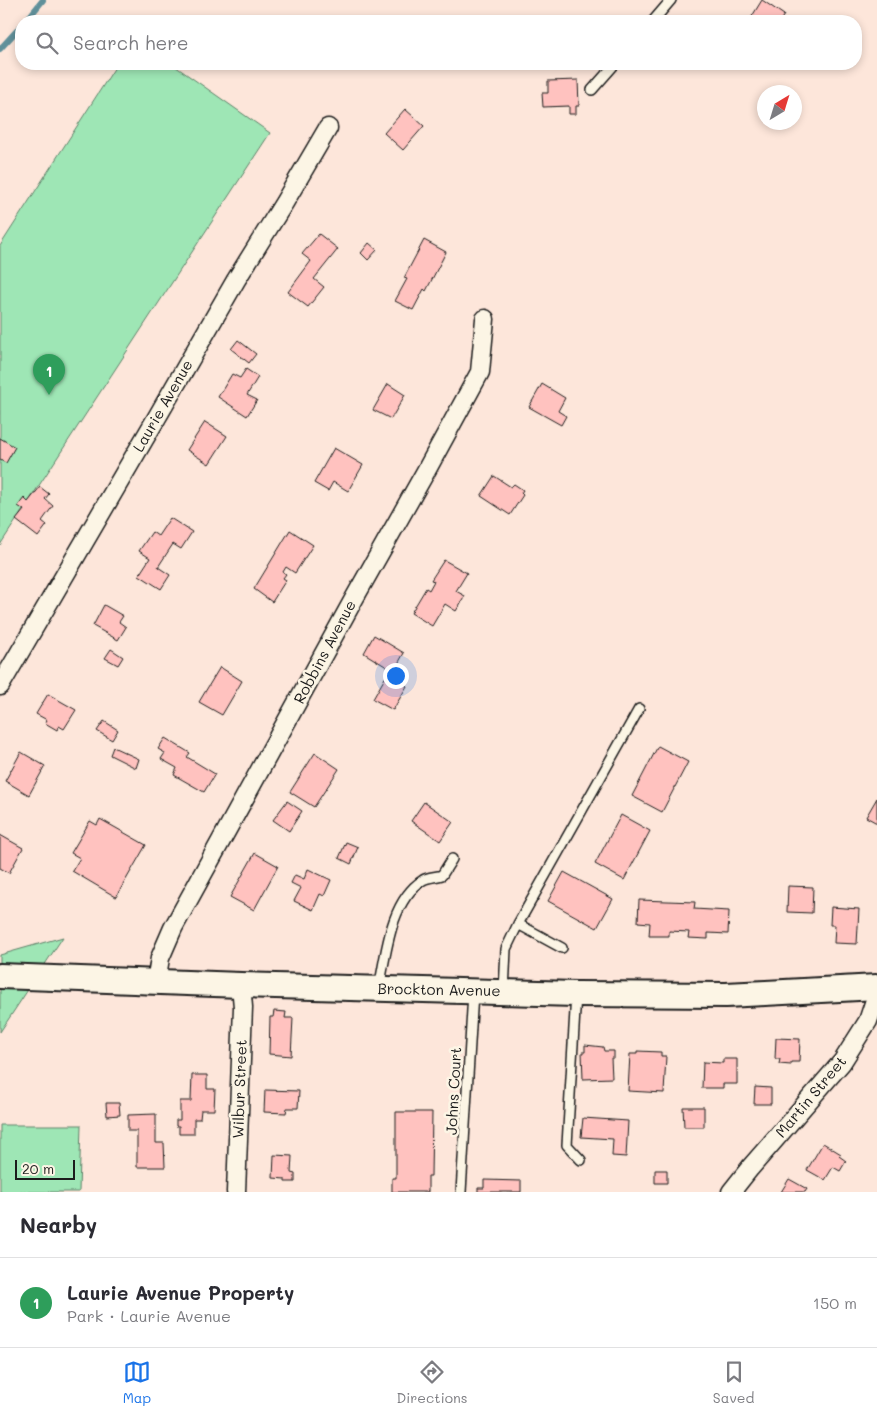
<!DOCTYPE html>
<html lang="en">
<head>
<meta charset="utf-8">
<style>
  body { margin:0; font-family:Mali,sans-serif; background:#f2f2f3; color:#2b2b33 }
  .compass { position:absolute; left:757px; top:85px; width:45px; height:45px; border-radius:50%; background:#fff; box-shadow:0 2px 8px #0003; rotate:38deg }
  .scale { position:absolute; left:15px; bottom:12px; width:60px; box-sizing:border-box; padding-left:5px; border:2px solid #1c1c1c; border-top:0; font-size:14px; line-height:18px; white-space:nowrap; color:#1c1c1c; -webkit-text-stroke:4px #fcf5e5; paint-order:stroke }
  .you { position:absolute; left:395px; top:675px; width:18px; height:18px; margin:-12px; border:4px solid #fff; border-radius:50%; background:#1a73e8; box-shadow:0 0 0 8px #1a73e833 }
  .badge { display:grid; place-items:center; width:32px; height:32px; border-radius:50%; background:#1a73e8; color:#fff; font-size:16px; font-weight:700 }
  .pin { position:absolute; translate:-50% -41px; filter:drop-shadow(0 1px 2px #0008) }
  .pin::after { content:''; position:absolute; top:26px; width:18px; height:15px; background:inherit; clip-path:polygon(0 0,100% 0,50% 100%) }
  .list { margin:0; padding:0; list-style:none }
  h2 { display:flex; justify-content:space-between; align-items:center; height:65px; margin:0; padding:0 20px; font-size:21px }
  h2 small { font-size:16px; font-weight:400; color:#7c7c81 }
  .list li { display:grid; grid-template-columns:32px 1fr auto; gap:15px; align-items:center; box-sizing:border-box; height:90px; padding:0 20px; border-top:1px solid #e1e1e2 }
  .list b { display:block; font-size:19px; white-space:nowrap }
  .list p { margin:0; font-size:16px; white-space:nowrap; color:#7c7c81 }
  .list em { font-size:16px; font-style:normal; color:#7c7c81 }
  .icon { flex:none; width:28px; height:28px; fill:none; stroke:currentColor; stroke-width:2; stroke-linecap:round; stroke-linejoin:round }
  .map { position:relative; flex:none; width:877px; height:1192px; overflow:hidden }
  .search { position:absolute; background:#fff; box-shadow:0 2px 8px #0003; left:15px; right:15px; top:15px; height:55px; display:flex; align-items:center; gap:12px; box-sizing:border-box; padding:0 18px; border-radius:20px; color:#7c7c81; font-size:19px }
  .sheet { height:155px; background:#fff }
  nav { display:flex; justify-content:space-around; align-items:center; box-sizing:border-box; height:70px; border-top:1px solid #e1e1e2; background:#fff; font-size:14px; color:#7c7c81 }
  nav a { display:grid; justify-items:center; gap:2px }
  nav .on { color:#1a73e8 }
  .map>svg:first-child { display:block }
  .green { fill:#9ee6b5; stroke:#5d8168 }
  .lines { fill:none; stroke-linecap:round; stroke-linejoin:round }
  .stream { stroke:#61909a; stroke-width:6 }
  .building { fill:#ffc2bf; stroke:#1c1c1c }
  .lane-casing { stroke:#1c1c1c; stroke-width:12 }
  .street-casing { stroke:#1c1c1c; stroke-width:21 }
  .secondary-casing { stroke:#1c1c1c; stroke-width:28 }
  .lane { stroke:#fcf5e5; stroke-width:9 }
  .street { stroke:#fcf5e5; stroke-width:18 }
  .secondary { stroke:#fcf5e5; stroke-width:24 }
  .labels { text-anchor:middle; stroke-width:5; stroke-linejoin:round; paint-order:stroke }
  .street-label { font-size:15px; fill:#1c1c1c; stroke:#fcf5e5 }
</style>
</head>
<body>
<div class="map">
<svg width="877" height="1192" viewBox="0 0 877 1192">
  <rect width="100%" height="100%" fill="#fde6da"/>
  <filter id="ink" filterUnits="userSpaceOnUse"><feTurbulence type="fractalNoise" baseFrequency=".02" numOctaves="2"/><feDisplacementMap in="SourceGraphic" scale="10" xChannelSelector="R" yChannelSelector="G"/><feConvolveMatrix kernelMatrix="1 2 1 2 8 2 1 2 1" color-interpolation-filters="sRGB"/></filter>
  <g filter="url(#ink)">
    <path class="green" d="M117,64H172L270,133L0,545V246Z
      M63,937L0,1032V955Z
      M0,1125H81L79,1192H0Z"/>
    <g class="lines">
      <path class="stream" d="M26,21L43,0
        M0,49L21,26"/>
    </g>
    <path class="building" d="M762,0L784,15L780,21H755L751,18Z
      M552,64H579V68L552,69Z
      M578,80L579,106H576V114H569V106L543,107L542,93H548V81Z
      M405,109L424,126L403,150L384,133Z
      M319,234L338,249L314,279L324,287L308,307L288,292L311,261L302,254Z
      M424,240L446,252L426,291L424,289L413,310L395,301L407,279L404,278Z
      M369,243L377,250L368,260L361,253Z
      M238,340L256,354L249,363L231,349Z
      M246,369L258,377L247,395L257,400L247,416L218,397L232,374L240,378Z
      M388,384L405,395L391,419L373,410Z
      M542,384L565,398L558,411L566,416L561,425L529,407Z
      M205,422L227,436L209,464L187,450Z
      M0,438L15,447L6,463L0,460Z
      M334,448L363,465L348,491L333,482L328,491L314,483Z
      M494,476L511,487L514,484L523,490L521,493L523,495L510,515L481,496Z
      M40,487L49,494L45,499L53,506L42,521L47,525L38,537L16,520L24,510L18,506L24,498L28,502Z
      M170,518L192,532L181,549L173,544L158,567L170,575L161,589L139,575L150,558L139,551L152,532L158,536Z
      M290,530L313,545L295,573L286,567L283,572L286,574L283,578L286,580L272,602L254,589Z
      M444,560L467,573L456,591L465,596L456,611L445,604L432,626L411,613L426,588L429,590L434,581L431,580Z
      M104,605L123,616L119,622L126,627L118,640L93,626Z
      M374,635L404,653L394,671L398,673L395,679L407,686L393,710L373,699L390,669L364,653Z
      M111,649L123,657L118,665L105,658Z
      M220,667L242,681L222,715L199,702Z
      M48,694L76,710L64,729L59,726L57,730L45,723L47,720L36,714Z
      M104,721L118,730L112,740L97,731Z
      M165,738L190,753L187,757L215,774L204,792L174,775L177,768L161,759L165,753L158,749Z
      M658,746L688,762L662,812L632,796Z
      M113,747L139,759L136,768L110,755Z
      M21,752L45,766L29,795L5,781Z
      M315,753L339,769L314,807L290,792Z
      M877,798V823L866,817Z
      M287,801L302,811L289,831L273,820Z
      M424,802L453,822L440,841L411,821Z
      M621,815L650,831L624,880L595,864Z
      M100,819L146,845L116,897L72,871L80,858L71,853L90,821L97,825Z
      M0,835L23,848L9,873L0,868Z
      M346,842L358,847L351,864L339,858Z
      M255,853L278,866L254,910L230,897Z
      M308,869L331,880L324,896L320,894L313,910L294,901L301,888L291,883L295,875L304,879Z
      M564,872L613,899L597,928L548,901Z
      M788,886L813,887L812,913L787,912Z
      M639,900L695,902L694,909L729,911L728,934L708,933V939L688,938L689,932L669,931V936H649L650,923L638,922Z
      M831,907L859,909L857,944L834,943L835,925H830Z
      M274,1011L286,1012L285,1018H293L291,1056L269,1054L270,1017H273Z
      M776,1038L800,1039L799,1062H791V1065L779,1064L780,1059H775Z
      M585,1045L603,1047L604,1051H614V1058H611L612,1078L583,1079L582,1052H585Z
      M637,1051L661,1052V1056H666L664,1093L628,1091L630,1054H637Z
      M723,1059H737V1084H723V1088H702L703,1062L723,1063Z
      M192,1075H207V1089H215L214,1110H201L200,1119H194V1134H179V1126H176V1120H180V1101H191Z
      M755,1087L771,1088V1104H754Z
      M265,1090L299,1091L298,1108H287L286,1113L264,1112Z
      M106,1103H119L120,1115L107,1116Z
      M683,1107H704V1127H684Z
      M396,1112H432L431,1176H428V1192H392V1178H396Z
      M156,1114V1143H164L165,1167H137V1131H128V1115Z
      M583,1118L628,1121L626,1157L612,1156L613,1139L581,1137Z
      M823,1143L841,1154L839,1156L846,1161L840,1171L833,1167L825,1180L807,1170Z
      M274,1155L292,1156L291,1173L295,1174V1182H285V1179L273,1178Z
      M655,1170H667V1183H655Z
      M789,1179L807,1189L805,1192H781Z
      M484,1180L521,1181V1192H478V1188H484Z"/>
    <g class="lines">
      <g class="lane-casing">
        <path id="lane" d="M653,21L671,0
          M592,90L615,64
          M518,924L562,948
          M379,989C386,954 390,901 423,880C428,877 436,877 442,875L452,859
          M504,992L506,949L518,924L639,709
          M576,994L567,1145L581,1160
          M461,1192L473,993"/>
      </g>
      <g class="street-casing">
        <path id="street" d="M0,686L156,419L236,280L284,203L328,128
          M156,982L160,958L173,928L355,597L426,471L480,372L485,319
          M236,1192L243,1007L241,985
          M731,1192L750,1168L842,1062L868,1021L877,994"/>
      </g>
      <g class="secondary-casing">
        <path id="secondary" d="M0,976L241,985L576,994L726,995L877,987"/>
      </g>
      <use href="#lane" class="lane"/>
      <use href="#street" class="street"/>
      <use href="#secondary" class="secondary"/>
    </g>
  </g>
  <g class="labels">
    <g class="street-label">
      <text transform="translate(163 406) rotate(-60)" y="5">Laurie Avenue</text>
      <text transform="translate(325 652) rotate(-62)" y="5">Robbins Avenue</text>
      <text transform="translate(439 990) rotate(1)" y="5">Brockton Avenue</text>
      <text transform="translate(240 1089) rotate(-88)" y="5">Wilbur Street</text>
      <text transform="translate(454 1091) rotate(-87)" y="5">Johns Court</text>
      <text transform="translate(811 1097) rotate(-50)" y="5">Martin Street</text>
    </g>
  </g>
</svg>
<svg class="compass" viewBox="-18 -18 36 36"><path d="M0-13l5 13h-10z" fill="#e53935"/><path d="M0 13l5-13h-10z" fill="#7c7c81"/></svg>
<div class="scale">20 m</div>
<div class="you"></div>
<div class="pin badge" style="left:49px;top:395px;background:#2e9e5b">1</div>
<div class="search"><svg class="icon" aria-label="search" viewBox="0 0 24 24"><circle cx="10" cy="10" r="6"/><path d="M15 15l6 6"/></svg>Search here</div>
</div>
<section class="sheet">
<h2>Nearby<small></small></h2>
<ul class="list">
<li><span class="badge" style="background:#2e9e5b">1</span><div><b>Laurie Avenue Property</b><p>Park · Laurie Avenue</p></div><em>150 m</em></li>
</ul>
</section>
<nav>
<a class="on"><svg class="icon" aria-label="map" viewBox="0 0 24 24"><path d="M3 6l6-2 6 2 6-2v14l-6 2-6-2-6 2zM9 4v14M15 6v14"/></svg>Map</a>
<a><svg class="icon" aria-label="directions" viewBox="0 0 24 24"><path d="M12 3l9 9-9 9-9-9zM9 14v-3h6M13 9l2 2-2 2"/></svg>Directions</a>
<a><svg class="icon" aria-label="saved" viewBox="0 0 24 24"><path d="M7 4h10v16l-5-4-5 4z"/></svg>Saved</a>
</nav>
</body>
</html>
